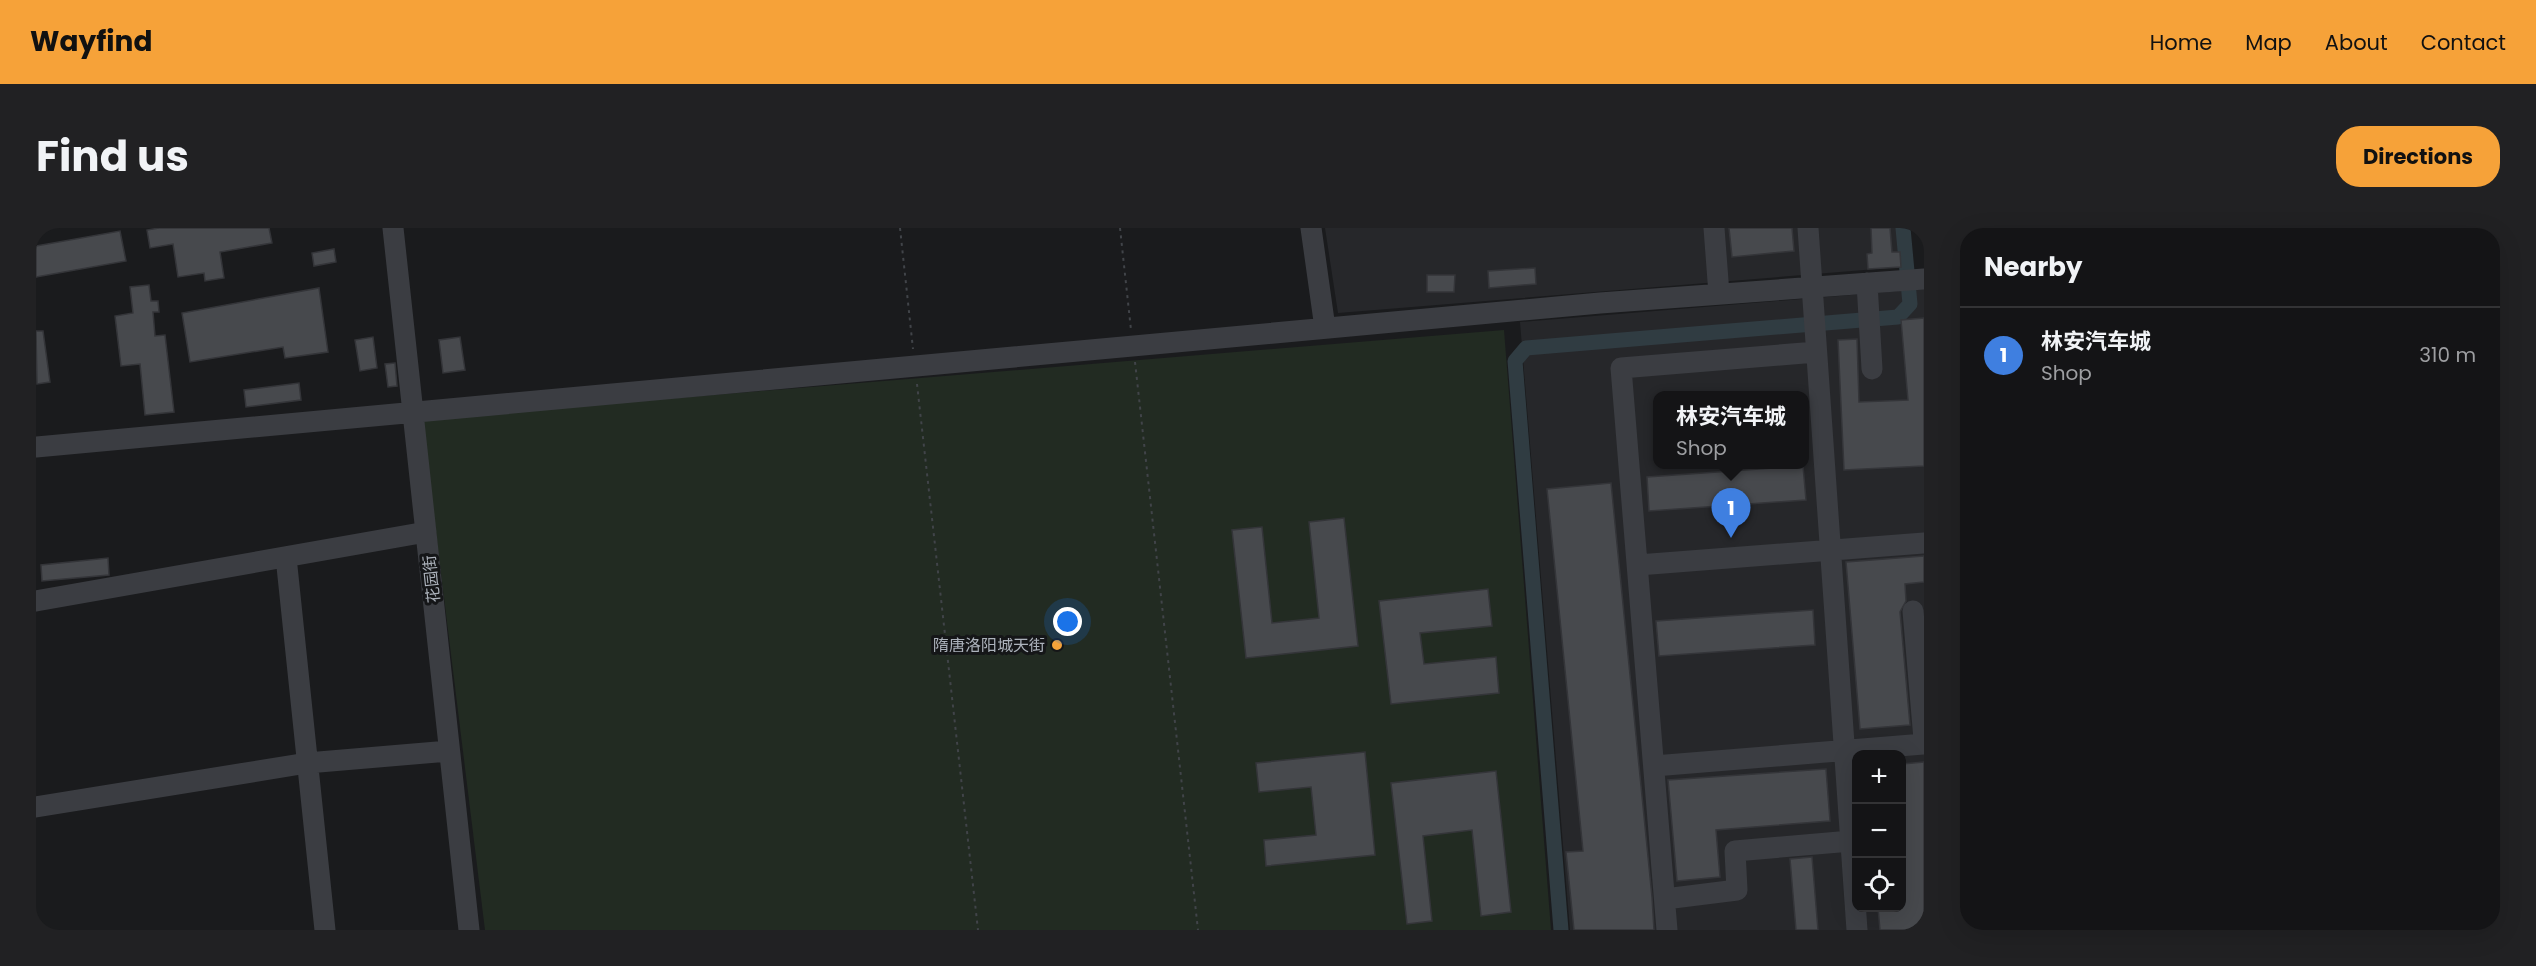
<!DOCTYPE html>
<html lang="en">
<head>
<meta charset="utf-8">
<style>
  body { margin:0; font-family:Poppins,"Noto Sans SC",sans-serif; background:#212123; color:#f1f3f6 }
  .controls { position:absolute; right:18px; bottom:18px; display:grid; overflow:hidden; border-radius:12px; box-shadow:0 6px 24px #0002 }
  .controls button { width:54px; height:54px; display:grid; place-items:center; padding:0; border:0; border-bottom:2px solid #333335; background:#141416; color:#f1f3f6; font:30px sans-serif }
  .you { position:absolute; left:1032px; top:394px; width:21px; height:21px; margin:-15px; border:4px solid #fff; border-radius:50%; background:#1a73e8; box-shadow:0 0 0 9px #1a73e833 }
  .badge { display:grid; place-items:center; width:39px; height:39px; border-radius:50%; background:#f6a239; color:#fff; font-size:20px; font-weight:700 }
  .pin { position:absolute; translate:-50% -50px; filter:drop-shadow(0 2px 3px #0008) }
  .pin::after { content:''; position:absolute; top:32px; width:21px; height:18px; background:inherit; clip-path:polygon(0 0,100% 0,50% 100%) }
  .popup { position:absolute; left:1617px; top:163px; width:156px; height:78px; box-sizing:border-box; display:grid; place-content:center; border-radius:12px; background:#141416; filter:drop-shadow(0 2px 4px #0005); font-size:20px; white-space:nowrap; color:#9d9ea1 }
  .popup b { font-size:22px; color:#f1f3f6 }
  .popup::after { content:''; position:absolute; left:50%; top:100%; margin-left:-12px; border:12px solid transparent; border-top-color:#141416 }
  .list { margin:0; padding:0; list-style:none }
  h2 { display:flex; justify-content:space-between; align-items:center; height:78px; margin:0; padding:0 24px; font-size:26px }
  h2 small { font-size:20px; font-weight:400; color:#9d9ea1 }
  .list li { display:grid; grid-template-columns:39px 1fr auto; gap:18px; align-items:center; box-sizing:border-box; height:96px; padding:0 24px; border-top:2px solid #333335 }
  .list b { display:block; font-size:22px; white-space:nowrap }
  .list p { margin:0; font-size:20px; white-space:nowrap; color:#9d9ea1 }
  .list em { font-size:20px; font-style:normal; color:#9d9ea1 }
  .icon { flex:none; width:33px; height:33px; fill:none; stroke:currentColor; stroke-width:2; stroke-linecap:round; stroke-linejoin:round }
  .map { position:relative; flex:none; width:1888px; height:702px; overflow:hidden; border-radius:24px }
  header { display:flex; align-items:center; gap:36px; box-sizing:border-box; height:84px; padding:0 30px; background:#f6a239; color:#111 }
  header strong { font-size:28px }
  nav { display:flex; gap:33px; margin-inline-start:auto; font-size:21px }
  .intro { display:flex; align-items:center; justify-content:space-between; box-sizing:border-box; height:144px; padding:0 36px }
  h1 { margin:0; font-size:42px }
  .button { padding:15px 27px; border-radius:24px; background:#f6a239; color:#111; font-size:21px; font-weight:700 }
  main { display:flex; gap:36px; padding:0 36px }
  aside { flex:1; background:#141416; border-radius:24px; box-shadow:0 6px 24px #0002 }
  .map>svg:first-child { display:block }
  .built { fill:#26272a; fill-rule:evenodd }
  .green { fill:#222b22 }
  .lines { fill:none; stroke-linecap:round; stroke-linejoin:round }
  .canal { stroke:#303c42; stroke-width:15 }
  .building { fill:#47494d; stroke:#343539; stroke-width:1.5 }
  .path { stroke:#414449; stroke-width:2; stroke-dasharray:3 4.5; stroke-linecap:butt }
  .minor { stroke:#3b3d42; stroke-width:21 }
  .poi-dot { fill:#f6a239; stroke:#151618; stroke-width:2 }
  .labels { text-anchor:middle; stroke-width:6; stroke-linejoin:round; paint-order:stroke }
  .street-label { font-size:16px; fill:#adb3bc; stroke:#151618 }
  .poi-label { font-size:16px; fill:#adb3bc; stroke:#151618; text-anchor:end }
</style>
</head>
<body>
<header>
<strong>Wayfind</strong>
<nav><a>Home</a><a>Map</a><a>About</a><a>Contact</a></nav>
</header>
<div class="intro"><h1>Find us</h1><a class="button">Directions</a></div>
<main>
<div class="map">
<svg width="1888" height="702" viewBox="0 0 1888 702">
  <rect width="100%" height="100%" fill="#1a1b1d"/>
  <path class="built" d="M1289,0H1861L1865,39L1302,85Z
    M1888,61V702H1534L1484,94ZM1622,168H1768V236H1622ZM1820,526H1866V680H1820Z"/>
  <path class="green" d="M1468,102L1515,702H449L386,191Z"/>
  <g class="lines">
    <path class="canal" d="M1525,702L1479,133L1490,120L1862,89L1874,76L1867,0"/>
  </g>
  <path class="building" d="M123,0H233L236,15L184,24L188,50L169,53L168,45L142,49L137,16L114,20L111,2Z
    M1693,0H1756L1758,23L1696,29Z
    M1835,0H1854L1856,24H1864L1865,39L1832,41L1831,26L1836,25Z
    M84,3L90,33L0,49V18Z
    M298,21L300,34L278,38L276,25Z
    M1499,40L1500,56L1453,60L1452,43Z
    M1391,47H1419L1418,64H1391Z
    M113,57L115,73H122L123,84H117L119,108L129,107L138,184L109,187L104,136L85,138L79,88L97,85L94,59Z
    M283,60L292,124L249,130L247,119L154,134L146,85Z
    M1888,90V238L1808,242L1802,112L1821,111L1823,174L1872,172L1865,92Z
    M0,103H7L14,154L1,156Z
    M337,109L341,140L324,143L319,112Z
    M424,109L429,142L407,145L403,112Z
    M359,135L361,158L352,159L349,136Z
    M263,155L265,172L210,179L208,162Z
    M1767,238L1770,272L1613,283L1611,249Z
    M1575,255L1616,669L1618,702H1538L1530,624L1547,623L1511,261Z
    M1308,290L1322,418L1210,430L1196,302L1226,299L1236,395L1283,390L1273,294Z
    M1888,328V354L1869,356L1870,373L1864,384L1874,497L1824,501L1810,334Z
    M72,330L73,347L6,353L5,337Z
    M1452,361L1456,398L1384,405L1388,436L1460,429L1463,465L1355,476L1343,373Z
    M1777,382L1779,417L1623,428L1620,393Z
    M1329,524L1339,627L1230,638L1228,612L1280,607L1275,559L1223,564L1220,535Z
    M1888,534V702H1844L1842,680H1866V536Z
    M1790,541L1794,593L1680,602L1684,649L1641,653L1632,552Z
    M1460,543L1475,684L1445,688L1436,602L1387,608L1396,693L1371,696L1355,555Z
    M1776,629L1782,702H1760L1754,631Z"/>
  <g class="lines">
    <path class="path" d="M864,0L877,121
      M1084,0L1095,102
      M1099,134L1162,702
      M881,156L942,702"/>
    <path class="minor" d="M357,0L433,702
      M1275,0L1289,100
      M1678,0L1683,66
      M1772,0L1821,702
      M1831,55L1836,141
      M0,219L1564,75L1888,51
      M250,329L289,702
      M1602,337L1888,315
      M0,373L390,304
      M1877,383L1888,511
      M1618,538L1888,516
      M0,579L271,535L413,523
      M1629,671L1701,662L1699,623L1815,613
      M1631,702L1585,140L1780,124"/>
  </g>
  <circle class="poi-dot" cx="1021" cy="417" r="6"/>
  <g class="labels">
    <g class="street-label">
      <text transform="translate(395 351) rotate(-96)" y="6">花园街</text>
    </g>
    <g class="poi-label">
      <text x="1009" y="423">隋唐洛阳城天街</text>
    </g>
  </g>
</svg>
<div class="controls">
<button>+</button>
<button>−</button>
<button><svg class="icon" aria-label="locate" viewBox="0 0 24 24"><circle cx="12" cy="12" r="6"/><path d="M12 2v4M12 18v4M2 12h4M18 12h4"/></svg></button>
</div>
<div class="you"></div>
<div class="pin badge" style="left:1695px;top:310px;background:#3f7fe0">1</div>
<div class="popup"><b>林安汽车城</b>Shop</div>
</div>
<aside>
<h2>Nearby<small></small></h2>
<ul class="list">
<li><span class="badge" style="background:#3f7fe0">1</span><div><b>林安汽车城</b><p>Shop</p></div><em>310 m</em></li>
</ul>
</aside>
</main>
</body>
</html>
